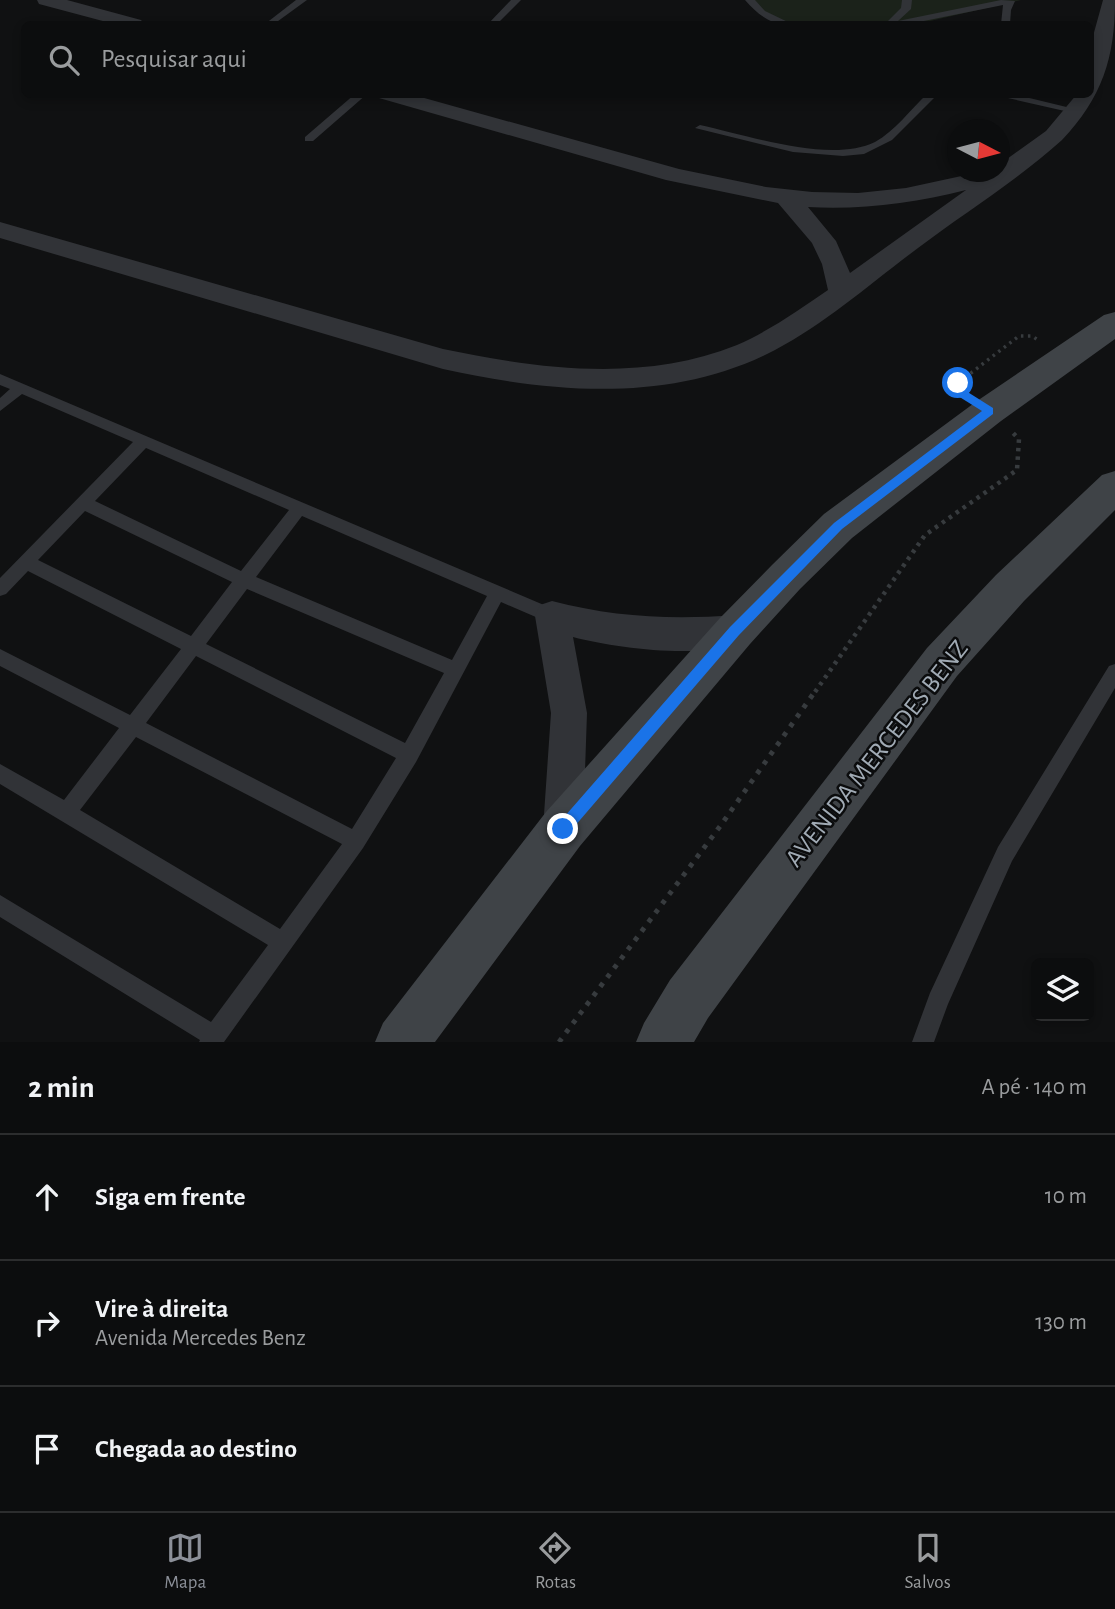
<!DOCTYPE html>
<html lang="pt">
<head>
<meta charset="utf-8">
<style>
  body { margin:0; font-family:"Alegreya Sans",sans-serif; background:#1a1b1c; color:#f1f3f6 }
  .controls { position:absolute; right:21px; bottom:21px; display:grid; overflow:hidden; border-radius:10px; box-shadow:0 4px 10px #0003 }
  .controls button { width:63px; height:63px; display:grid; place-items:center; padding:0; border:0; border-bottom:2px solid #2c2d2e; background:#0c0d0e; color:#f1f3f6; font:35px sans-serif }
  .compass { position:absolute; left:947px; top:119px; width:63px; height:63px; border-radius:50%; background:#0c0d0e; box-shadow:0 4px 10px #0003; rotate:96deg }
  .stop { position:absolute; width:21px; height:21px; margin:-16px; border:5px solid #1a73e8; border-radius:50%; background:#fff }
  .stop.end { background:#1a73e8; border-color:#fff; box-shadow:0 2px 7px #0008 }
  .list { margin:0; padding:0; list-style:none }
  h2 { display:flex; justify-content:space-between; align-items:center; height:91px; margin:0; padding:0 28px; font-size:30px }
  h2 small { font-size:23px; font-weight:400; color:#9a9c9e }
  .list li { display:grid; grid-template-columns:46px 1fr auto; gap:21px; align-items:center; box-sizing:border-box; height:126px; padding:0 28px; border-top:2px solid #2c2d2e }
  .list b { display:block; font-size:26px; white-space:nowrap }
  .list p { margin:0; font-size:23px; white-space:nowrap; color:#9a9c9e }
  .list em { font-size:23px; font-style:normal; color:#9a9c9e }
  .icon { flex:none; width:38px; height:38px; fill:none; stroke:currentColor; stroke-width:2; stroke-linecap:round; stroke-linejoin:round }
  .map { position:relative; flex:none; width:1115px; height:1042px; overflow:hidden }
  .search { position:absolute; background:#0c0d0e; box-shadow:0 4px 10px #0003; left:21px; right:21px; top:21px; height:77px; display:flex; align-items:center; gap:18px; box-sizing:border-box; padding:0 24px; border-radius:10px; color:#9a9c9e; font-size:26px }
  .sheet { height:469px; background:#0c0d0e }
  nav { display:flex; justify-content:space-around; align-items:center; box-sizing:border-box; height:98px; border-top:2px solid #2c2d2e; background:#0c0d0e; font-size:19px; color:#9a9c9e }
  nav a { display:grid; justify-items:center; gap:4px }
  nav .on { color:#8c9099 }
  .map>svg:first-child { display:block }
  .green { fill:#1b221a }
  .lines { fill:none; stroke-linecap:round; stroke-linejoin:round }
  .path-far2 { stroke:#373b3e; stroke-width:3.5; stroke-dasharray:2.5 4.5; stroke-linecap:butt }
  .path-far1 { stroke:#373b3e; stroke-width:4.5; stroke-dasharray:3.5 5; stroke-linecap:butt }
  .path { stroke:#373b3e; stroke-width:5; stroke-dasharray:4.5 7; stroke-linecap:butt }
  .lane { fill:#313337; fill-rule:evenodd }
  .street { fill:#313337; fill-rule:evenodd }
  .secondary { fill:#3f4347; fill-rule:evenodd }
  .route { fill:#1a73e8 }
  .labels { text-anchor:middle; stroke-width:5; stroke-linejoin:round; paint-order:stroke }
  .street-label { font-size:26px; fill:#a0aab4; stroke:#0b0c0d }
</style>
</head>
<body>
<div class="map">
<svg width="1115" height="1042" viewBox="0 0 1115 1042">
  <rect width="100%" height="100%" fill="#101112"/>
  <path class="green" d="M750,0H1021L917,24H781L769,19Z"/>
  <g class="lines">
    <path class="path-far2" d="M963,394L958,383L1019,336H1032L1038,340"/>
    <path class="path-far1" d="M815,692L925,535L1017,470L1019,439L1011,431"/>
    <path class="path" d="M559,1042L721,825L816,690"/>
    <path class="lane" d="M296,0H307L274,24H265Z
      M511,0H521L497,24H488Z
      M745,0H755L765,11L792,24C772,26 758,15 745,0Z
      M902,0H912L911,9L898,21L1001,0L1015,1L1011,10L1010,24H1001L1003,5L909,24H885L901,8Z
      M355,94H367L313,141H305V137Z
      M927,94H938L892,140L864,154L843,156L793,152L695,128L700,125C747,135 830,164 875,142C895,131 910,110 927,94Z
      M990,94H1013L1083,111L1078,114Z
      M0,374L558,611L560,616L558,621L552,624L501,602L416,762L363,848L224,1042H199L200,1040L0,917V895L211,1022L268,945L0,784V764L64,800L119,728L0,666V649L130,715L181,649L28,571L6,594L0,596V578L133,442L22,394L0,411V398L10,389L0,385ZM146,448L289,510L241,571L95,501ZM85,511L232,582L191,636L38,560ZM302,516L487,596L452,660L256,577ZM247,589L444,673L405,743L206,644ZM196,656L396,758L352,829L146,723ZM136,737L342,844L280,929L80,810Z
      M1115,664V688L1012,861L948,1004L934,1042H912L930,993L998,847L1109,666Z"/>
    <path class="street" d="M37,0H67L141,20L144,24H114L39,4Z
      M1103,0H1115C1115,58 1102,98 1062,140C1019,179 964,213 918,248C871,283 826,323 775,350C671,404 553,393 443,369L0,238V222L443,349C539,369 643,383 737,345C769,331 799,310 828,290L822,264L812,243L778,203L666,180L379,98L376,94H410L679,169L766,187L812,192L858,193L906,188L980,172H1000V164L1046,131L1077,94H1090V47ZM966,190L850,273L836,241L808,207C862,210 914,203 966,190Z
      M552,601C613,617 672,620 735,615L747,620L752,631L747,642C702,659 619,649 573,637L587,713L583,829L577,843L563,849L549,843L543,829L551,713L535,616L540,605Z"/>
    <path class="secondary" d="M1115,312V339L1001,421L852,538L800,589L750,644L580,846L435,1042H375L383,1023L546,812L720,618L772,565L824,514L977,401L1104,315Z
      M1115,471V510L1024,601L957,676L708,1018L694,1042H636L644,1023L670,980L927,648L996,575L1102,475Z"/>
  </g>
  <path class="route" d="M958,379L962,381L966,391L993,408V414L842,529L739,635L568,834H558V824L730,627L834,523L982,411L958,396L953,383Z"/>
  <g class="labels">
    <g class="street-label">
      <text transform="translate(876 753) rotate(-52)" y="9">AVENIDA MERCEDES BENZ</text>
    </g>
  </g>
</svg>
<div class="controls">
<button><svg class="icon" aria-label="layers" viewBox="0 0 24 24"><path d="M12 4l9 5-9 5-9-5zM3 14l9 5 9-5"/></svg></button>
</div>
<svg class="compass" viewBox="-18 -18 36 36"><path d="M0-13l5 13h-10z" fill="#e53935"/><path d="M0 13l5-13h-10z" fill="#9a9c9e"/></svg>
<div class="stop" style="left:958px;top:383px"></div>
<div class="stop end" style="left:563px;top:829px"></div>
<div class="search"><svg class="icon" aria-label="search" viewBox="0 0 24 24"><circle cx="10" cy="10" r="6"/><path d="M15 15l6 6"/></svg>Pesquisar aqui</div>
</div>
<section class="sheet">
<h2>2 min<small>A pé · 140 m</small></h2>
<ul class="list">
<li><svg class="icon" aria-label="ahead" viewBox="0 0 24 24"><path d="M12 20V5M6 11l6-6 6 6"/></svg><div><b>Siga em frente</b></div><em>10 m</em></li>
<li><svg class="icon" aria-label="right" viewBox="0 0 24 24"><path d="M7 20v-9h11M14 6l5 5-5 5"/></svg><div><b>Vire à direita</b><p>Avenida Mercedes Benz</p></div><em>130 m</em></li>
<li><svg class="icon" aria-label="arrive" viewBox="0 0 24 24"><path d="M6 21V4h12l-3 4 3 4H6"/></svg><div><b>Chegada ao destino</b></div></li>
</ul>
</section>
<nav>
<a class="on"><svg class="icon" aria-label="map" viewBox="0 0 24 24"><path d="M3 6l6-2 6 2 6-2v14l-6 2-6-2-6 2zM9 4v14M15 6v14"/></svg>Mapa</a>
<a><svg class="icon" aria-label="directions" viewBox="0 0 24 24"><path d="M12 3l9 9-9 9-9-9zM9 14v-3h6M13 9l2 2-2 2"/></svg>Rotas</a>
<a><svg class="icon" aria-label="saved" viewBox="0 0 24 24"><path d="M7 4h10v16l-5-4-5 4z"/></svg>Salvos</a>
</nav>
</body>
</html>
